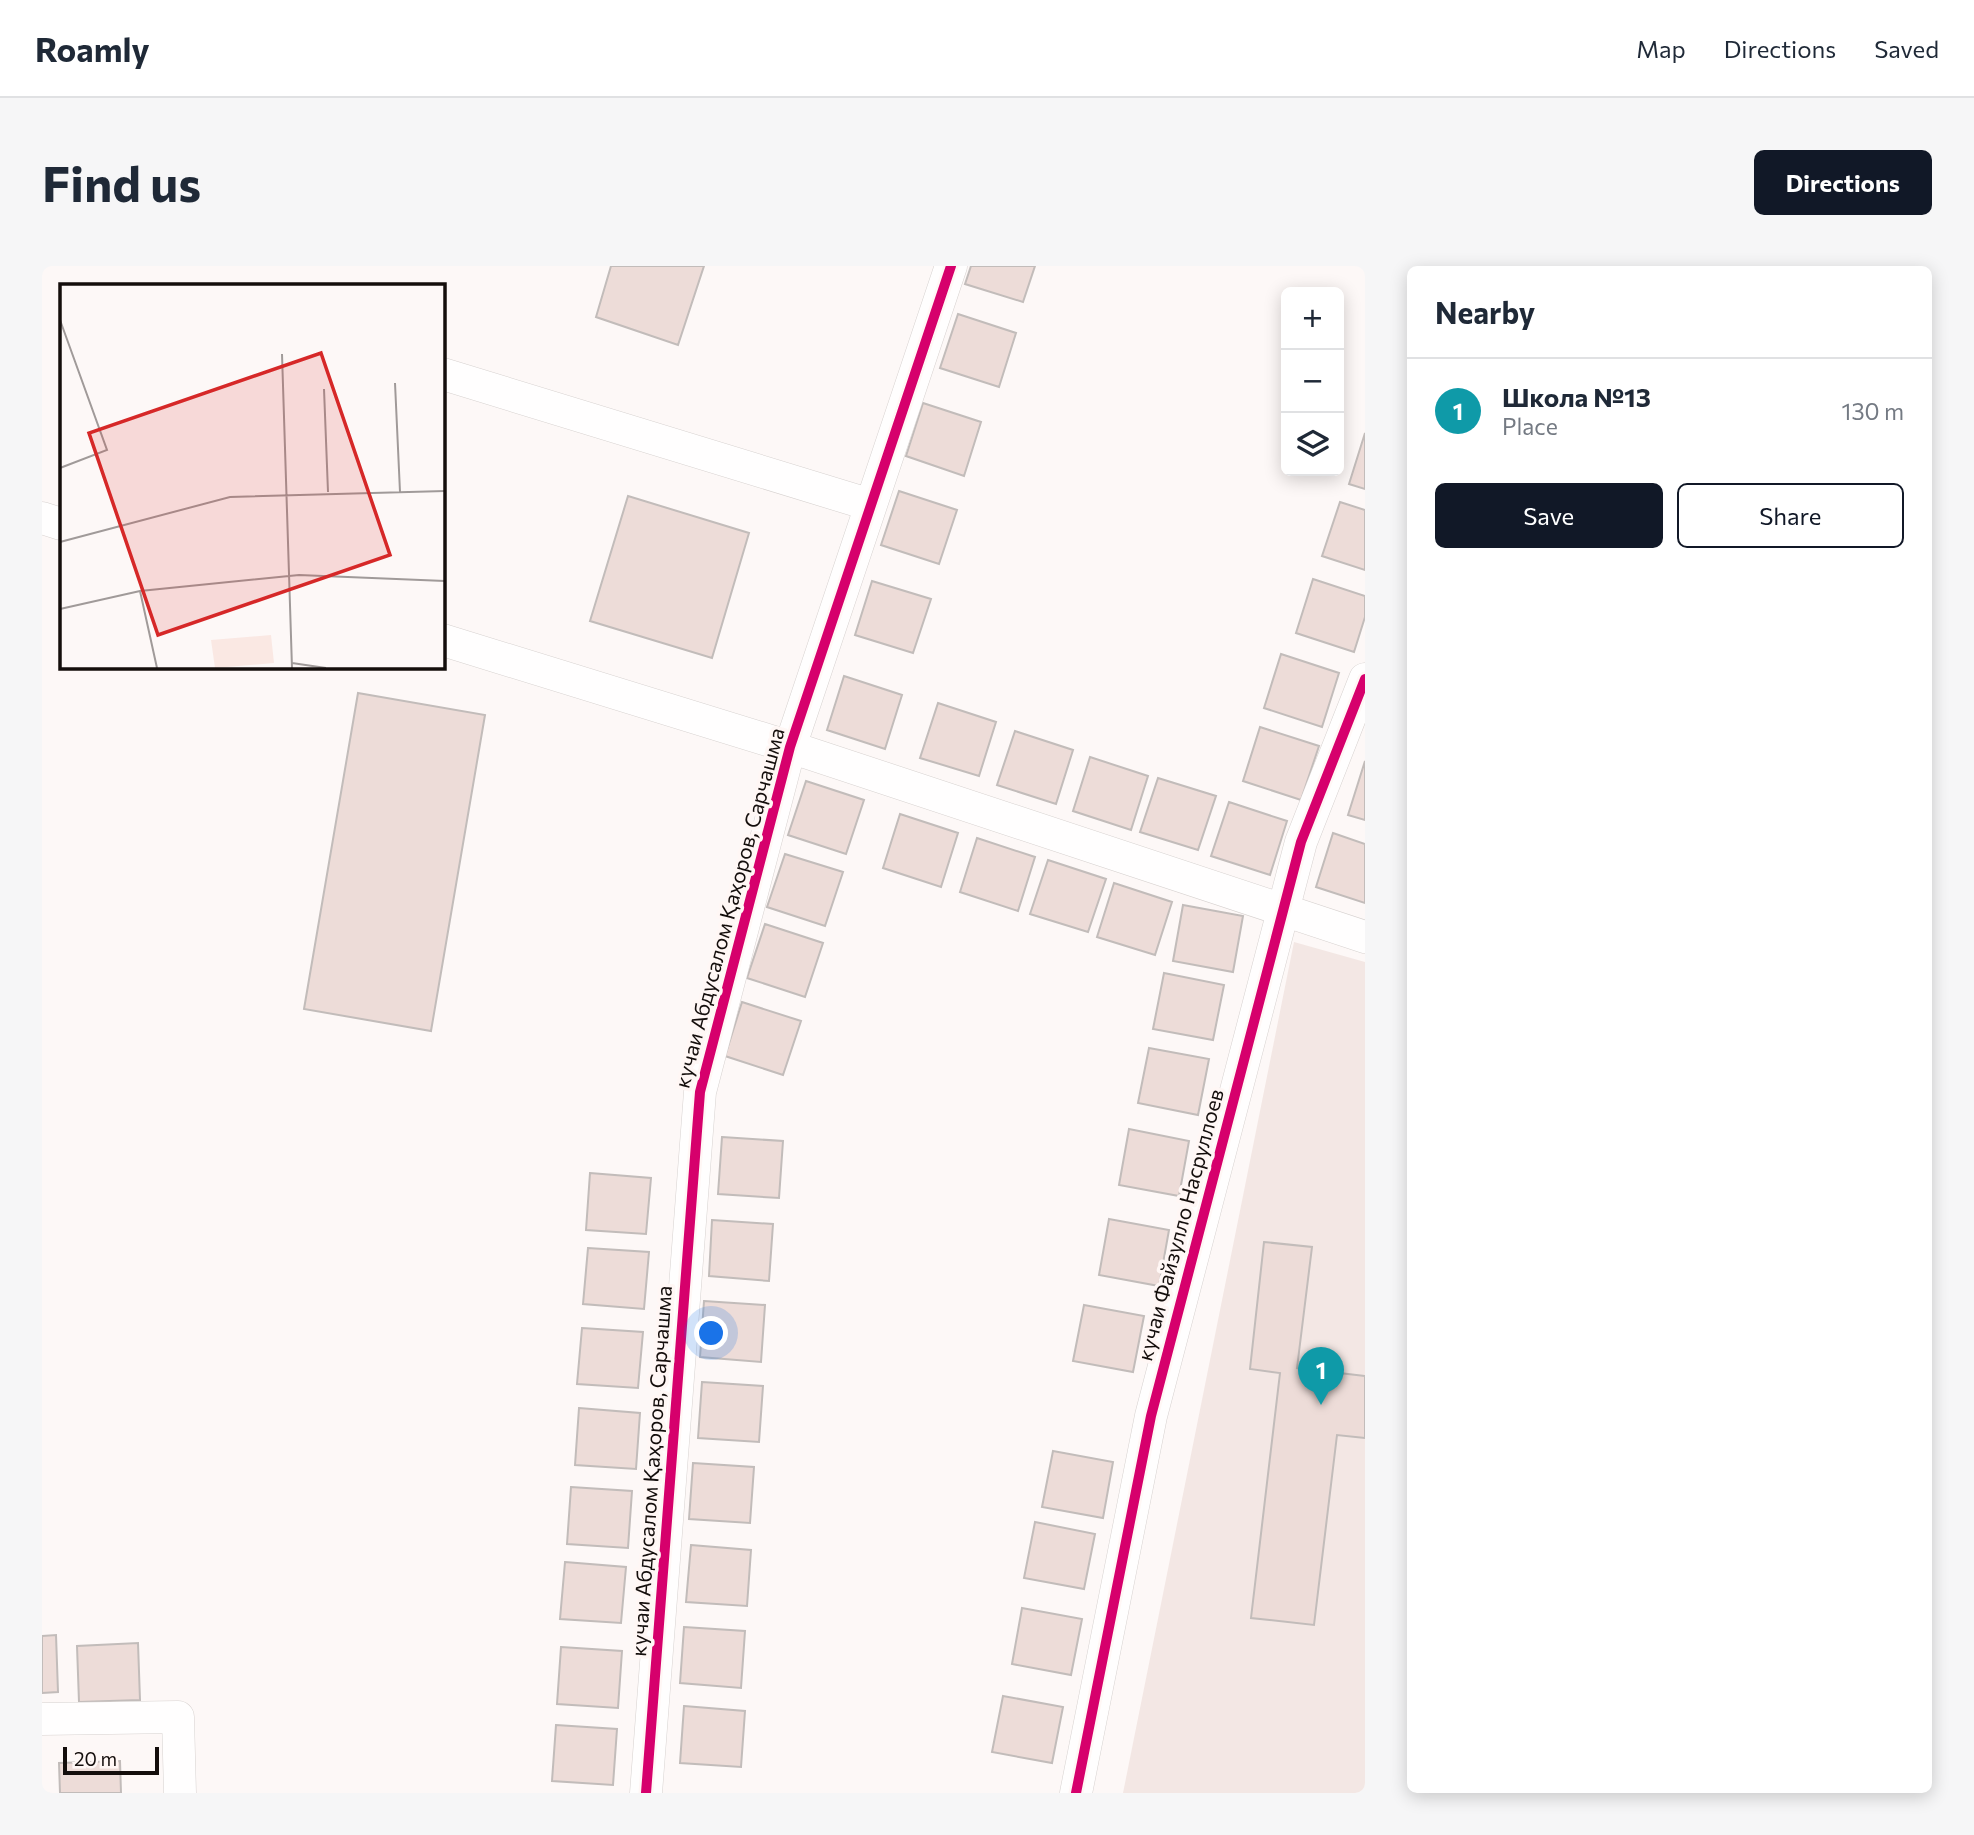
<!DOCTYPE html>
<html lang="en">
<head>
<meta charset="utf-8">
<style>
  body { margin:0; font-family:Commissioner,sans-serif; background:#f6f6f7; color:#1f2937 }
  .controls { position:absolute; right:21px; top:21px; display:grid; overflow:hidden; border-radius:10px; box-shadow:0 4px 18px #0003 }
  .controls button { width:63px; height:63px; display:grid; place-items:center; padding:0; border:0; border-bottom:2px solid #e0e1e3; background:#fff; color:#1f2937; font:35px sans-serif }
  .scale { position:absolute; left:21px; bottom:18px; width:96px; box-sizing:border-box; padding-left:7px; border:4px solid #140e0c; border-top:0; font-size:19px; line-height:24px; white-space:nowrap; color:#140e0c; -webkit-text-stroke:5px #fff7f5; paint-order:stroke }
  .you { position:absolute; left:670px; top:1068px; width:24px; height:24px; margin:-18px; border:5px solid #fff; border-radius:50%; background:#1a73e8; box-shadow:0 0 0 10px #1a73e833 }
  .badge { display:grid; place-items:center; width:46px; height:46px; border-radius:50%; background:#111827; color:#fff; font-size:23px; font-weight:700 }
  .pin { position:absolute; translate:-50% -58px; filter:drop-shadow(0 2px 4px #0008) }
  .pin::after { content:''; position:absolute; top:37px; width:24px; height:21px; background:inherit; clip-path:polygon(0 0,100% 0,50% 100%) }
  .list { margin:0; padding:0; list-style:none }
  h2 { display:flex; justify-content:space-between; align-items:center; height:91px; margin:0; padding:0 28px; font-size:30px }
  h2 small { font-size:23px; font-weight:400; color:#747a83 }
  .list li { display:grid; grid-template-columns:46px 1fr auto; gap:21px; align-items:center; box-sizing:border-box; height:105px; padding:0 28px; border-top:2px solid #e0e1e3 }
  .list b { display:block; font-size:26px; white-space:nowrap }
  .list p { margin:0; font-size:23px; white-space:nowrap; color:#747a83 }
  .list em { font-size:23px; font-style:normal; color:#747a83 }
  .actions { display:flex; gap:14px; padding:21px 28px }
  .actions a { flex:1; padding:16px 0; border:2px solid #111827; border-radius:10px; text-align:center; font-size:24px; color:#111827 }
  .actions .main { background:#111827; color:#fff }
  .icon { flex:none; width:38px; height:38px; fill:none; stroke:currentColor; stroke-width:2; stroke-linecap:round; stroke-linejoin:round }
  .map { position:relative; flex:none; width:1323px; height:1527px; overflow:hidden; border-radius:10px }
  header { display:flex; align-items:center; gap:42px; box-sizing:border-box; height:98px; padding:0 35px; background:#fff; border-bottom:2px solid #e0e1e3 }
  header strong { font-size:33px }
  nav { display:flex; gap:38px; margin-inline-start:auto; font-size:24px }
  .intro { display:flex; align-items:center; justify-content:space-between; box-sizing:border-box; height:168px; padding:0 42px }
  h1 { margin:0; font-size:49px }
  .button { padding:18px 32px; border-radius:10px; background:#111827; color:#fff; font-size:24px; font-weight:700 }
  main { display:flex; gap:42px; padding:0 42px }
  aside { flex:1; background:#fff; border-radius:10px; box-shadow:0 4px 18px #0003 }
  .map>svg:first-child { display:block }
  .built { fill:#f3e7e4 }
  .building { fill:#eddcd8; stroke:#c2bcba; stroke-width:2 }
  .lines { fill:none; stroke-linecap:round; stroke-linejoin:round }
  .minor-casing { stroke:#d7d2d0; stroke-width:33 }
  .minor { stroke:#fffefe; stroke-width:32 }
  .cycleway-casing { stroke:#fff7f5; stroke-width:15 }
  .cycleway { stroke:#d6006c; stroke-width:10 }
  .labels { text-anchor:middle; stroke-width:7; stroke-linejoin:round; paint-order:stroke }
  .street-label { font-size:21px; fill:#140e0c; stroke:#fff7f5 }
  .inset-road { fill:none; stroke:#a09a99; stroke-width:2 }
  .view { fill:#d62828; fill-opacity:0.15; stroke:#d62828; stroke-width:3.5 }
  .inset-edge { fill:none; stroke:#140e0c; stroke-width:3.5 }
</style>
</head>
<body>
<header>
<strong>Roamly</strong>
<nav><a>Map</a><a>Directions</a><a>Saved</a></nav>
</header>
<div class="intro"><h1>Find us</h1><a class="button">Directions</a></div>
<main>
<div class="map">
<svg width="1323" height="1527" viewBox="0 0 1323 1527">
  <rect width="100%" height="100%" fill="#fdf8f7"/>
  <path class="built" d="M1252,676L1323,696V1527H1081Z"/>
  <path class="building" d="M569,0H662L636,79L554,51Z
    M929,0H993L981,36L923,18Z
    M916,48L974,67L957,121L898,102Z
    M881,137L939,156L922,210L864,190Z
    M1323,167V223L1307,218Z
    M857,225L915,244L897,298L839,279Z
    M586,230L707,267L670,392L548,355Z
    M1298,236L1323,244V304L1280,290Z
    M1271,313L1323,330V351L1312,386L1254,367Z
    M830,315L889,333L871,387L813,369Z
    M1239,388L1297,407L1280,461L1222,442Z
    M802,410L860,429L843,483L785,464Z
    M316,427L443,449L389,765L262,743Z
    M896,437L954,456L937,510L878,492Z
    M1218,461L1277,480L1259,534L1201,515Z
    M973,465L1031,484L1014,538L955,519Z
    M1048,491L1106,510L1089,564L1031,545Z
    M1323,495V554L1306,549Z
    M1116,512L1174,530L1156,584L1098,566Z
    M764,515L822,534L804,588L746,569Z
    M1187,536L1245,555L1228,609L1169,590Z
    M858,548L916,567L899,621L841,602Z
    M1291,567L1323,578V637L1274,621Z
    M935,572L993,591L976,645L918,626Z
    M743,588L801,606L783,660L725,641Z
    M1006,594L1064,613L1046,666L988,648Z
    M1072,617L1130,636L1113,689L1055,671Z
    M1141,639L1201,650L1191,706L1131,695Z
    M723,658L781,677L763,731L705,712Z
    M1122,707L1182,719L1171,774L1111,763Z
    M700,736L759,755L741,809L683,790Z
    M1107,782L1167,793L1156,849L1096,837Z
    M1087,863L1147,875L1137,930L1077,919Z
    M680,871L741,875L737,932L676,928Z
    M548,907L609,912L604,968L544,964Z
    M1067,953L1127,964L1117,1020L1057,1009Z
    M670,954L731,958L727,1015L667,1010Z
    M1222,976L1270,981L1255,1102L1323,1110V1172L1295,1169L1272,1359L1209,1352L1238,1107L1208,1103Z
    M546,982L607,986L602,1043L541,1038Z
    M662,1035L723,1039L719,1096L658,1091Z
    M1042,1039L1102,1050L1091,1106L1031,1095Z
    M540,1062L601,1066L596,1122L535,1118Z
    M660,1116L721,1120L717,1176L656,1172Z
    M537,1142L598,1147L594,1203L533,1199Z
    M1011,1185L1071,1196L1061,1252L1000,1241Z
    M651,1197L712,1201L708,1257L647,1253Z
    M529,1221L590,1225L586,1282L525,1278Z
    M993,1256L1053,1268L1042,1323L982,1312Z
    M649,1279L709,1284L705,1340L644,1336Z
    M523,1296L584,1301L579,1357L518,1353Z
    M980,1342L1040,1353L1029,1409L970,1398Z
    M642,1361L703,1365L699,1422L638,1417Z
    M14,1369L16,1426L0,1427V1370Z
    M96,1377L98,1434L37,1436L35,1380Z
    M519,1381L580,1385L576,1442L515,1438Z
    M961,1430L1021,1441L1010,1497L950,1486Z
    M642,1440L703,1445L699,1501L638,1497Z
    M514,1459L575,1463L571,1519L510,1515Z
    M78,1495L79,1527H18L17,1497Z"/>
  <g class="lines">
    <g class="minor-casing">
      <path id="minor" d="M401,108L829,239
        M0,252L19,258
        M401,374L748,481L1323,671
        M0,1453L136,1451L138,1527
        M604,1527L658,826L748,481L909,0
        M1034,1527L1109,1150L1259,576L1323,413"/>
    </g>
    <use href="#minor" class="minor"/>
    <g class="cycleway-casing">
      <path id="cycleway" d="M604,1527L658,826L748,481L909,0
        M1034,1527L1109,1150L1259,576L1323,413"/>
    </g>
    <use href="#cycleway" class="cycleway"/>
  </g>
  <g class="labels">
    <g class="street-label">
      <text transform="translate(688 642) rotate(-75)" y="7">кучаи Абдусалом Қаҳоров, Сарчашма</text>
      <text transform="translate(1139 959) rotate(-75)" y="7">кучаи Файзулло Насруллоев</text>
      <text transform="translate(610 1205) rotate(-86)" y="7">кучаи Абдусалом Қаҳоров, Сарчашма</text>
    </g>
  </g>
  <g transform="translate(18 18)">
    <rect width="385" height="385" fill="#fdf8f7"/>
    <path d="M211,351L214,379L155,384L151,356Z" fill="#fae8e3"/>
    <path class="inset-road" d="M0,36L47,166L0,184M222,70L232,384M335,99L340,208M264,105L268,208M0,258L170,213L385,207M80,307L97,384M0,325L80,307L239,291L385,297M232,379L266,384"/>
    <path class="view" d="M261,69L330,271L98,351L29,149Z"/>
    <rect width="385" height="385" class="inset-edge"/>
  </g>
</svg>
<div class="controls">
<button>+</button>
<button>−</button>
<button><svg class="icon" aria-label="layers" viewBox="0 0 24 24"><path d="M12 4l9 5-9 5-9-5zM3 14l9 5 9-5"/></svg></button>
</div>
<div class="scale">20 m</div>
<div class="you"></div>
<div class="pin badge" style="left:1279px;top:1139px;background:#0f9aa8">1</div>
</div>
<aside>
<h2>Nearby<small></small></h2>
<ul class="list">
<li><span class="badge" style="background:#0f9aa8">1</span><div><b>Школа №13</b><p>Place</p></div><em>130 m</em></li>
</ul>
<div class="actions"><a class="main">Save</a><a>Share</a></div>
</aside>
</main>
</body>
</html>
